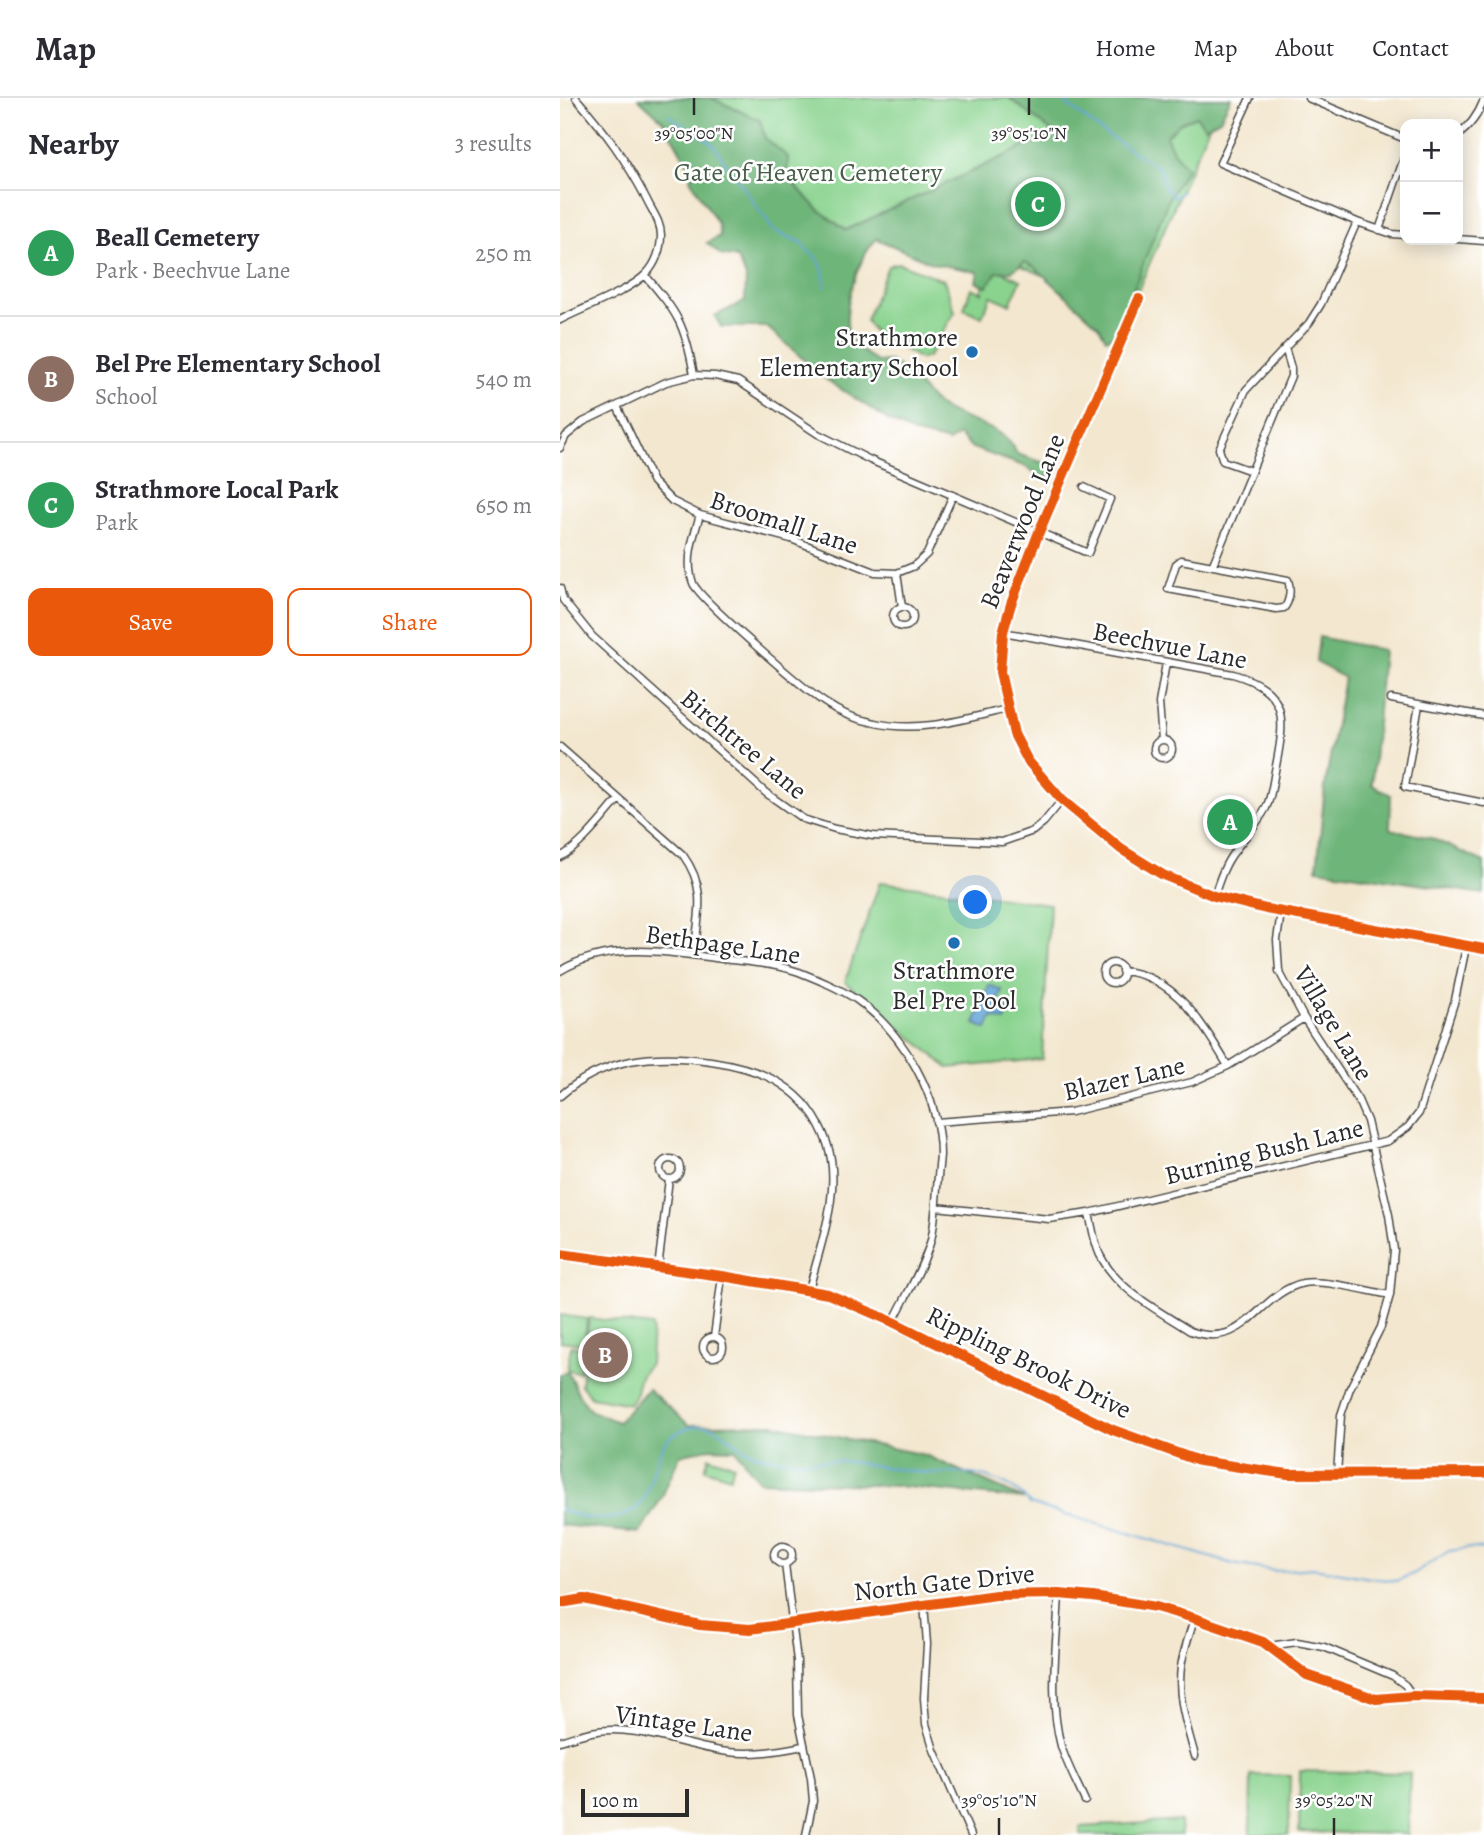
<!DOCTYPE html>
<html lang="en">
<head>
<meta charset="utf-8">
<style>
  body { margin:0; font-family:Alegreya,serif; background:#f7f7f7; color:#2b2b33 }
  .controls { position:absolute; right:21px; top:21px; display:grid; overflow:hidden; border-radius:14px; box-shadow:0 4px 18px #0003 }
  .controls button { width:63px; height:63px; display:grid; place-items:center; padding:0; border:0; border-bottom:2px solid #e1e1e2; background:#fff; color:#2b2b33; font:35px sans-serif }
  .scale { position:absolute; left:21px; bottom:18px; width:108px; box-sizing:border-box; padding-left:7px; border:4px solid #2b2b2b; border-top:0; font-size:19px; line-height:24px; white-space:nowrap; color:#2b2b2b; -webkit-text-stroke:5px #fff; paint-order:stroke }
  .you { position:absolute; left:416px; top:805px; width:24px; height:24px; margin:-18px; border:5px solid #fff; border-radius:50%; background:#1a73e8; box-shadow:0 0 0 10px #1a73e833 }
  .badge { display:grid; place-items:center; width:46px; height:46px; border-radius:50%; background:#ea580c; color:#fff; font-size:23px; font-weight:700 }
  .pin { position:absolute; translate:-50% -50%; border:4px solid #fff; box-shadow:0 2px 7px #0006 }
  .list { margin:0; padding:0; list-style:none }
  h2 { display:flex; justify-content:space-between; align-items:center; height:91px; margin:0; padding:0 28px; font-size:30px }
  h2 small { font-size:23px; font-weight:400; color:#7c7c81 }
  .list li { display:grid; grid-template-columns:46px 1fr auto; gap:21px; align-items:center; box-sizing:border-box; height:126px; padding:0 28px; border-top:2px solid #e1e1e2 }
  .list b { display:block; font-size:26px; white-space:nowrap }
  .list p { margin:0; font-size:23px; white-space:nowrap; color:#7c7c81 }
  .list em { font-size:23px; font-style:normal; color:#7c7c81 }
  .actions { display:flex; gap:14px; padding:21px 28px }
  .actions a { flex:1; padding:16px 0; border:2px solid #ea580c; border-radius:14px; text-align:center; font-size:24px; color:#ea580c }
  .actions .main { background:#ea580c; color:#fff }
  .map { position:relative; flex:none; width:924px; height:1737px; overflow:hidden }
  header { display:flex; align-items:center; gap:42px; box-sizing:border-box; height:98px; padding:0 35px; background:#fff; border-bottom:2px solid #e1e1e2 }
  header strong { font-size:33px }
  nav { display:flex; gap:38px; margin-inline-start:auto; font-size:24px }
  main { display:flex }
  aside { flex:1; background:#fff }
  .map>svg:first-child { display:block }
  .green { fill:#89d38e; stroke:#5a7f5c; stroke-width:2 }
  .forest { fill:#6eb579; stroke:#4c7052; stroke-width:2 }
  .water { fill:#64a6d8; stroke:#486882; stroke-width:2 }
  .lines { fill:none; stroke-linecap:round; stroke-linejoin:round }
  .stream { stroke:#64a6d8; stroke-width:2 }
  .minor-casing { stroke:#494744; stroke-width:9 }
  .tertiary-casing { stroke:#494744; stroke-width:10 }
  .minor { stroke:#fff; stroke-width:6 }
  .tertiary { stroke:#fff; stroke-width:7 }
  .cycleway-casing { stroke:#fff; stroke-width:15 }
  .cycleway { stroke:#e8590c; stroke-width:10 }
  .ticks { fill:none; stroke:#2b2b2b; stroke-width:2.5 }
  .poi-dot { fill:#1f6fb2; stroke:#fff; stroke-width:2.5 }
  .labels { text-anchor:middle; stroke-width:5; stroke-linejoin:round; paint-order:stroke }
  .park-label { font-size:26px; fill:#475d49; stroke:#fff }
  .poi-label { font-size:26px; fill:#2b2b2b; stroke:#fff; text-anchor:end }
  .street-label { font-size:26px; fill:#2b2b2b; stroke:#fff }
  .ticks-label { font-size:18px; text-anchor:middle; fill:#2b2b2b; stroke:#fff; stroke-width:5; stroke-linejoin:round; paint-order:stroke }
</style>
</head>
<body>
<header>
<strong>Map</strong>
<nav><a>Home</a><a>Map</a><a>About</a><a>Contact</a></nav>
</header>
<main>
<aside>
<h2>Nearby<small>3 results</small></h2>
<ul class="list">
<li><span class="badge" style="background:#2e9e5b">A</span><div><b>Beall Cemetery</b><p>Park · Beechvue Lane</p></div><em>250 m</em></li>
<li><span class="badge" style="background:#8d6e63">B</span><div><b>Bel Pre Elementary School</b><p>School</p></div><em>540 m</em></li>
<li><span class="badge" style="background:#2e9e5b">C</span><div><b>Strathmore Local Park</b><p>Park</p></div><em>650 m</em></li>
</ul>
<div class="actions"><a class="main">Save</a><a>Share</a></div>
</aside>
<div class="map">
<svg width="924" height="1737" viewBox="0 0 924 1737">
  <rect width="100%" height="100%" fill="#fff"/>
  <filter id="ink" filterUnits="userSpaceOnUse"><feTurbulence type="fractalNoise" baseFrequency=".0143" numOctaves="2"/><feDisplacementMap in="SourceGraphic" scale="14" xChannelSelector="R" yChannelSelector="G"/><feConvolveMatrix kernelMatrix="1 2 1 2 8 2 1 2 1" color-interpolation-filters="sRGB"/></filter>
  <filter id="wash" filterUnits="userSpaceOnUse"><feTurbulence type="fractalNoise" baseFrequency=".00686" numOctaves="4" result="noise"/><feDisplacementMap in="SourceGraphic" scale="28" xChannelSelector="R" yChannelSelector="G"/><feGaussianBlur stdDeviation="1.57" result="paint"/><feColorMatrix in="noise" values="0 0 0 0 0 0 0 0 0 0 0 0 0 0 0 0 0 1.4 0 .05"/><feComposite in="paint" operator="in"/></filter>
  <g filter="url(#wash)">
    <rect width="100%" height="100%" fill="#f3e7cf"/>
    <path class="green" d="M105,0H661L578,192L570,189L562,210L435,157L407,172L303,129L222,171Z
      M338,165L384,182L395,214L368,259L360,261L314,234L306,222L328,168Z
      M432,169L461,182L450,206L431,198L422,219L404,211L411,190L423,195L421,193Z
      M320,784L490,806L482,961L388,970L285,884Z
      M0,1217L27,1221L24,1246L0,1243Z
      M29,1220L92,1228L90,1266C72,1283 82,1290 70,1306L31,1299L21,1287Z
      M11,1248L23,1250L20,1274L7,1272Z
      M149,1359L174,1367L170,1379L145,1371Z
      M740,1673L850,1675L848,1736L739,1734Z
      M691,1677L730,1678L729,1737H690Z
      M620,1723L621,1737H521L520,1729Z"/>
    <path class="forest" d="M78,0H151L200,22L205,40L228,59L227,79L259,112L286,132L494,35L449,0H671L660,21L645,29L636,18L620,25L606,38L614,55L627,70L609,100L556,236L546,241L539,228L477,171L465,164L452,173L437,174L427,188L416,184L418,174L372,165L317,141C298,157 277,221 292,243C297,251 310,258 317,264L330,263C336,267 343,271 348,275C359,285 367,300 379,308C404,325 445,326 457,356L494,368L485,382L464,368L412,350L399,337L389,344L356,336L331,324L267,282L207,229H161L155,218L185,203L186,179L177,160L161,157L147,145L160,138L158,126L130,81L132,74L104,24Z
      M759,539L823,552L812,687L831,697L830,731L871,740L924,764V796L757,771L765,688L784,580L756,564Z
      M8,1274L19,1297L31,1313L58,1324L88,1291L129,1327L214,1326L365,1357L464,1401L337,1388L199,1383L175,1351L149,1350L120,1357L101,1401L80,1435L0,1427V1276Z"/>
    <path class="water" d="M429,887L442,892L437,906L450,911L445,923L432,919L427,931L415,926Z"/>
    <g class="lines">
      <path class="stream" d="M499,0L537,30L600,71L605,89L614,99L622,94
        M108,17L152,45L214,133L243,145L244,149C262,163 263,166 265,189
        M0,1411C16,1419 34,1422 52,1420C110,1412 76,1345 128,1330C159,1320 165,1342 189,1353C202,1360 220,1361 235,1362C253,1363 271,1362 289,1364C315,1367 341,1373 368,1375C387,1376 407,1373 426,1379C442,1384 461,1392 470,1406L673,1466L715,1473L754,1470L810,1480L836,1483L855,1475L889,1453L910,1450L924,1451"/>
    </g>
  </g>
  <g filter="url(#ink)">
    <g class="lines">
      <g class="minor-casing">
        <path id="minor" d="M690,0L660,65L797,124L832,136L845,137
          M748,0L845,41
          M898,37C911,28 918,17 924,2
          M819,132L845,57
          M898,141L924,143
          M85,177C118,216 125,226 134,277
          M0,222C23,210 68,194 86,176C96,166 101,151 101,137C101,124 92,113 87,102C66,62 46,34 16,0
          M57,308L93,384L112,403L140,417L231,441L315,474L337,475L354,468L367,456L393,397
          M0,350L6,338L23,324L106,284L134,277L155,278L178,283L258,336L310,362L528,455L550,401L524,389
          M691,373L663,363L659,351L686,292L725,250
          M140,417C133,439 125,463 133,485C139,501 247,594 267,606C280,615 296,621 311,624C357,636 402,622 447,611
          M479,434L579,201
          M621,462L728,482C731,491 730,503 724,510L716,511L608,491L616,466Z
          M653,466L731,278V270L725,250L749,225L761,206L797,124
          M337,475L342,509
          M0,490L3,502L32,538L206,695L243,721L275,731L313,738L442,744L473,733L484,724L502,702
          M333 519a10 10 0 1 1 20 0a10 10 0 1 1-20 0Z
          M443,534L673,576C727,592 726,618 716,668C713,681 712,698 706,710C697,727 684,739 674,754C664,767 659,783 654,798
          M831,601L924,618
          M859,607L845,689L924,705
          M594 651a9 9 0 1 1 18 0a9 9 0 1 1-18 0Z
          M602,642L599,605L606,565
          M0,649L123,757C148,792 138,817 134,857
          M0,759C23,747 41,721 59,701
          M721,814L717,842L719,873L744,920L798,1002L807,1023L829,1117L834,1152L830,1197L821,1229L790,1290L781,1317L777,1376
          M543 875a10 10 0 1 1 20 0a10 10 0 1 1-20 0Z
          M0,873C48,844 103,853 155,860C183,864 213,865 239,874C259,882 279,890 297,902C344,935 380,999 380,1057C379,1067 378,1078 377,1089C376,1106 375,1125 371,1142C363,1170 346,1197 333,1224
          M562,873C615,877 644,928 668,968
          M0,998C45,959 95,955 151,963C204,971 248,990 267,1045C283,1091 260,1147 249,1192
          M376,1024L511,1014L632,984L668,968L744,920
          M100 1071a10 10 0 1 1 20 0a10 10 0 1 1-20 0Z
          M376,1109L489,1121L529,1115L828,1043L848,1029L859,1015L895,902L906,849
          M529,1115C532,1128 534,1144 540,1157C558,1193 598,1212 630,1233C687,1253 697,1196 743,1185C763,1181 808,1193 830,1197
          M98,1170L109,1081
          M154,1239L162,1178
          M143 1249a10 10 0 1 1 20 0a10 10 0 1 1-20 0Z
          M214 1457a9 9 0 1 1 18 0a9 9 0 1 1-18 0Z
          M225,1466L237,1563L238,1617L251,1680L253,1703L246,1737
          M499,1496C497,1546 488,1600 501,1648C507,1667 517,1685 525,1703
          M0,1505L24,1501L140,1527L190,1531L436,1497L499,1496L533,1499L596,1509L634,1520L703,1544L747,1577L816,1601L853,1598L924,1600
          M364,1505L367,1546L364,1600L366,1626L374,1652L411,1737
          M634,1520C630,1536 623,1553 621,1569C617,1601 627,1628 635,1658
          M709,1548L737,1544L764,1549L833,1578L845,1587L853,1598
          M0,1643C10,1640 21,1636 31,1634C76,1625 124,1649 168,1654C193,1657 218,1653 243,1648"/>
      </g>
      <g class="tertiary-casing">
        <path id="tertiary" d="M479,434L451,506L443,534L440,574L454,636L468,663L502,702L561,751L603,777L654,798L706,811L924,851
          M0,1156L162,1178L268,1196L333,1224L553,1332L639,1363L728,1376L924,1375"/>
      </g>
      <use href="#minor" class="minor"/>
      <use href="#tertiary" class="tertiary"/>
      <g class="cycleway-casing">
        <path id="cycleway" d="M579,201L479,434L451,506L443,534L440,574L454,636L468,663L502,702L561,751L603,777L654,798L706,811L924,851
          M0,1156L162,1178L268,1196L333,1224L553,1332L639,1363L728,1376L924,1375
          M0,1505L24,1501L140,1527L190,1531L436,1497L499,1496L533,1499L596,1509L634,1520L703,1544L747,1577L816,1601L853,1598L924,1600"/>
      </g>
      <use href="#cycleway" class="cycleway"/>
    </g>
  </g>
  <path class="ticks" d="M134,17V0M469,17V0M439,1737V1720M774,1737V1720"/>
  <g class="poi-dot">
    <circle cx="412" cy="254" r="7"/>
    <circle cx="394" cy="845" r="7"/>
  </g>
  <g class="labels">
    <g class="park-label">
      <text x="248" y="83">Gate of Heaven Cemetery</text>
    </g>
    <g class="poi-label">
      <text x="398" y="248">Strathmore<tspan x="398" dy="30">Elementary School</tspan></text>
      <text x="394" y="881" text-anchor="middle">Strathmore<tspan x="394" dy="30">Bel Pre Pool</tspan></text>
    </g>
    <g class="street-label">
      <text transform="translate(462 423) rotate(-68)" y="9">Beaverwood Lane</text>
      <text transform="translate(224 424) rotate(18)" y="9">Broomall Lane</text>
      <text transform="translate(610 547) rotate(11)" y="9">Beechvue Lane</text>
      <text transform="translate(184 646) rotate(40)" y="9">Birchtree Lane</text>
      <text transform="translate(163 846) rotate(8)" y="9">Bethpage Lane</text>
      <text transform="translate(774 925) rotate(59)" y="9">Village Lane</text>
      <text transform="translate(564 980) rotate(-13)" y="9">Blazer Lane</text>
      <text transform="translate(704 1053) rotate(-14)" y="9">Burning Bush Lane</text>
      <text transform="translate(469 1264) rotate(26)" y="9">Rippling Brook Drive</text>
      <text transform="translate(384 1484) rotate(-6)" y="9">North Gate Drive</text>
      <text transform="translate(124 1625) rotate(8)" y="9">Vintage Lane</text>
    </g>
  </g>
  <g class="ticks-label">
    <text x="134" y="41">39°05'00"N</text>
    <text x="469" y="41">39°05'10"N</text>
    <text x="439" y="1708">39°05'10"N</text>
    <text x="774" y="1708">39°05'20"N</text>
  </g>
</svg>
<div class="controls">
<button>+</button>
<button>−</button>
</div>
<div class="scale">100 m</div>
<div class="you"></div>
<div class="pin badge" style="left:670px;top:724px;background:#2e9e5b">A</div>
<div class="pin badge" style="left:45px;top:1257px;background:#8d6e63">B</div>
<div class="pin badge" style="left:478px;top:106px;background:#2e9e5b">C</div>
</div>
</main>
</body>
</html>
